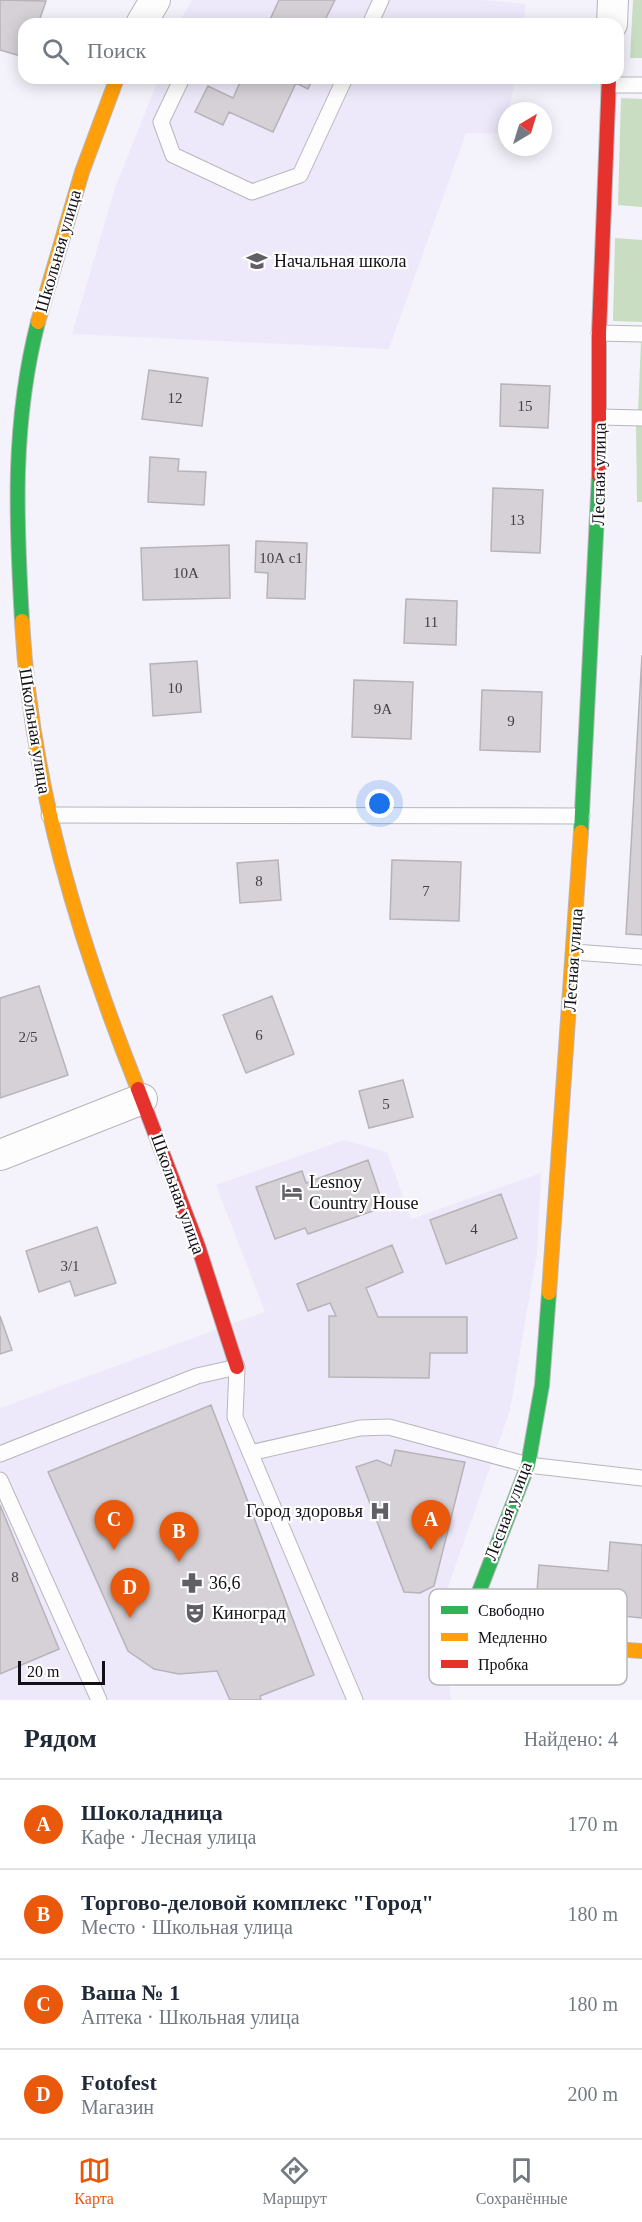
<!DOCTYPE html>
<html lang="ru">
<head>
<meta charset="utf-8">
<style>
  body { margin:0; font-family:Georgia,serif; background:#f2f2f3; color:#1f2937 }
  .compass { position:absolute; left:498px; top:102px; width:54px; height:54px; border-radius:50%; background:#fff; box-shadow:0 3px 15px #0003; rotate:38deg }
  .scale { position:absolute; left:18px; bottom:15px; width:87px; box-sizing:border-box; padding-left:6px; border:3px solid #121016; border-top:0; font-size:16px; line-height:21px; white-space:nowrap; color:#121016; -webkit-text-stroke:4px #fff; paint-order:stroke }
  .you { position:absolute; left:380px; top:804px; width:21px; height:21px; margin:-15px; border:4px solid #fff; border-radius:50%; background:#1a73e8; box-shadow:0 0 0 9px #1a73e833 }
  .badge { display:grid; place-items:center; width:39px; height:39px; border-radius:50%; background:#ea580c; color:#fff; font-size:20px; font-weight:700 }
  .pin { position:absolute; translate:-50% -50px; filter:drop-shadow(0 2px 3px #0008) }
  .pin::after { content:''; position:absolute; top:32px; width:21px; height:18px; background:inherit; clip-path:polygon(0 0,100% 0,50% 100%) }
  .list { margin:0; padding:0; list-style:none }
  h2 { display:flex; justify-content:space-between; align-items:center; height:78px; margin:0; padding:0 24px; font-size:26px }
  h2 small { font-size:20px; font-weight:400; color:#747a83 }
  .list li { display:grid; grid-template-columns:39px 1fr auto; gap:18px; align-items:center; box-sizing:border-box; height:90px; padding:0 24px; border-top:2px solid #e0e1e3 }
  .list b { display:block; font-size:22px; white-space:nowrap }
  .list p { margin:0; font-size:20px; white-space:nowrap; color:#747a83 }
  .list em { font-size:20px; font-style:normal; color:#747a83 }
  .icon { flex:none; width:33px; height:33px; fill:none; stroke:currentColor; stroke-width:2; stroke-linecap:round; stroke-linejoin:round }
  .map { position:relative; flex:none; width:642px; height:1700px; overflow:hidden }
  .search { position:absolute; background:#fff; box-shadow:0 3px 15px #0003; left:18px; right:18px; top:18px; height:66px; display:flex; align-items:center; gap:15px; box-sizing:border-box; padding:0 21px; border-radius:18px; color:#747a83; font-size:22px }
  .sheet { height:438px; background:#fff }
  nav { display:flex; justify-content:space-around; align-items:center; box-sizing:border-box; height:84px; border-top:2px solid #e0e1e3; background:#fff; font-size:16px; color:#747a83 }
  nav a { display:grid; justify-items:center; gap:3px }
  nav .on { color:#ea580c }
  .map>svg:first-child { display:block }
  .built { fill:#eee9fa }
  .green { fill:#c9ddc2 }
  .building { fill:#d5d1d6; stroke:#b7b3b8; stroke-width:1.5 }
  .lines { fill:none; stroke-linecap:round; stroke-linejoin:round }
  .lane-casing { stroke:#b8b6bc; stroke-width:17 }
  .street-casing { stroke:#b8b6bc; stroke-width:32 }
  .fast-casing { stroke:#b8b6bc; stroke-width:16 }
  .slow-casing { stroke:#b8b6bc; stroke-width:16 }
  .jam-casing { stroke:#b8b6bc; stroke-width:16 }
  .lane { stroke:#fdfdfe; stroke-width:15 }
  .street { stroke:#fdfdfe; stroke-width:30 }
  .fast { stroke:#30b455; stroke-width:14 }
  .slow { stroke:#ff9f0a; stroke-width:14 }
  .jam { stroke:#e5322d; stroke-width:14 }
  .labels { text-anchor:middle; stroke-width:4.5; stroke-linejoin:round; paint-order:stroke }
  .number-label { font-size:15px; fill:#434046 }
  .street-label { font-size:18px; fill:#121016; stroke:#fff }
  .poi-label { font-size:18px; fill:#121016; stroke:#fff; text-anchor:start }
  .key { fill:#fff; stroke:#b8b7b9; stroke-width:1.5 }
  .key-label { font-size:16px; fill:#121016 }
</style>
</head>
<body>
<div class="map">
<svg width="642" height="1700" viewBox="0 0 642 1700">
  <rect width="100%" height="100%" fill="#f4f2fa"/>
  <path class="built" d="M192,0H482L526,4L523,24H178Z
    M159,78H515L509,111H507L506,134L466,133L389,349L72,334L115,188Z
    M344,1140L387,1152L411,1219L541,1173L537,1253L510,1410L440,1610L451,1700H0V1408L265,1312L216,1185Z"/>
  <path class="green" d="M633,0H642V58H630Z
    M621,98L642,99V207L618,205Z
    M615,238L642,240V322L613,321Z
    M641,341H642V413H638Z
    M636,422L642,423V502H637Z"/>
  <path class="building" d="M0,0L46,1L38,24H24V57L0,50Z
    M279,0H335L323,24H268Z
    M242,78H313L308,89L296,83L273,132L229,112L223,125L195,112L208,86L233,98Z
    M149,370L208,378L202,426L142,419Z
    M501,384L550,386L548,428L500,426Z
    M150,457L179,459L178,471L206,472L204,505L148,502Z
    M493,488L543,490L540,553L491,551Z
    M256,541L307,543L305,599L267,598L268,573L255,572Z
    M229,545L230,598L143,600L141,548Z
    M406,599L457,601L456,645L404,643Z
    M642,655V935L626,934Z
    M197,661L201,712L153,716L150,664Z
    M354,680L413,682L411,739L352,737Z
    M482,690L542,692L540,752L480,750Z
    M278,860L281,900L240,903L237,863Z
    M392,860L461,862L459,921L390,919Z
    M39,986L68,1075L0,1098V998Z
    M272,996L294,1054L246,1073L223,1015Z
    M403,1080L413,1117L369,1128L359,1091Z
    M368,1160L384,1207L308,1234L305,1228L275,1239L256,1187L302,1171L306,1183Z
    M501,1194L517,1238L446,1264L430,1220Z
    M97,1227L116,1283L75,1296L70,1281L39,1292L26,1251Z
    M392,1245L403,1272L366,1288L378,1317H467V1353H430L429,1378L329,1377V1316H336L330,1303L308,1311L297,1284Z
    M0,1316L12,1350L0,1354Z
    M211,1405L314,1675L260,1696L261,1700H230L217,1671L179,1674L154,1669L128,1651L48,1472Z
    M395,1450L465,1462L434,1586L420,1593L404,1592L356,1467L377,1460L391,1466Z
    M0,1505L59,1649L0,1674Z
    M610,1542L642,1545V1618L623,1616L622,1638L534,1631L539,1565L608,1571Z"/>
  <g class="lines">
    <g class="lane-casing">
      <path id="lane" d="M370,24L381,0
        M182,78L161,122L173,155L252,192L300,175L345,78
        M609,85H642
        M599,333L642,334
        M600,417L642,418
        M49,815L582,816
        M574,952L642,957
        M250,1453L360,1428L389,1427L528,1465L642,1478
        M0,1454L197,1376L237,1367L235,1417L355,1700
        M0,1480L99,1700"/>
    </g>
    <g class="street-casing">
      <path id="street" d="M141,24L155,0
        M612,24L613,0
        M0,1155L142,1099"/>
    </g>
    <g class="fast-casing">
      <path id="fast" d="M22,621C16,517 12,423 38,322
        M581,832L599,476
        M477,1597L528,1465L542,1385L549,1293"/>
    </g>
    <g class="slow-casing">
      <path id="slow" d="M38,322L82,172L117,78
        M22,621C31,783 78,939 138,1089
        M549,1293L581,832
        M477,1597L459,1643L482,1640L642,1651"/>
    </g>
    <g class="jam-casing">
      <path id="jam" d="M599,476V333L609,78
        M138,1089L198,1246L237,1367"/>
    </g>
    <use href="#lane" class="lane"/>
    <use href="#street" class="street"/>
    <use href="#fast" class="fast"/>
    <use href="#slow" class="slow"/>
    <use href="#jam" class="jam"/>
  </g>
  <defs>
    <g id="school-bare" transform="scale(1.62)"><path d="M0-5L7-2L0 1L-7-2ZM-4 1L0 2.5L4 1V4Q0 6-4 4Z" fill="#615f66" stroke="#fff" stroke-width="2.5" paint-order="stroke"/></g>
    <g id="hotel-bare" transform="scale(1.62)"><path d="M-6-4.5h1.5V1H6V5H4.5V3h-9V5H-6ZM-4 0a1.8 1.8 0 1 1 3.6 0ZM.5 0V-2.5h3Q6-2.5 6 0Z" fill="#615f66" stroke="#fff" stroke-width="2.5" paint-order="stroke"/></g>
    <g id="hospital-bare" transform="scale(1.62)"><path d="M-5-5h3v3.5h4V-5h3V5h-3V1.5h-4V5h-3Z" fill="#615f66" stroke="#fff" stroke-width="2.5" paint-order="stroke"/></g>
    <g id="pharmacy-bare" transform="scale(1.62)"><path d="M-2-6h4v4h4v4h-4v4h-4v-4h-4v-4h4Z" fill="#615f66" stroke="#fff" stroke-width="2.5" paint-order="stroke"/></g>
    <g id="theatre-bare" transform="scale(1.62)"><path d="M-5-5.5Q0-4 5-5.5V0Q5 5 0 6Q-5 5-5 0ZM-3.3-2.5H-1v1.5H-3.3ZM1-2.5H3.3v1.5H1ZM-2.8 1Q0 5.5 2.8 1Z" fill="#615f66" stroke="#fff" stroke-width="2.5" paint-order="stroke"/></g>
  </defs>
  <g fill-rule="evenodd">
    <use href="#school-bare" x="257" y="261"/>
    <use href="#hotel-bare" x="292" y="1192"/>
    <use href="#hospital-bare" x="380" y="1511"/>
    <use href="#pharmacy-bare" x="192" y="1583"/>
    <use href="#theatre-bare" x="195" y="1613"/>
  </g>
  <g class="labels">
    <g class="number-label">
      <text x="175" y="403">12</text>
      <text x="525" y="411">15</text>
      <text x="517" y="525">13</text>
      <text x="281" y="563">10А с1</text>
      <text x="186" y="578">10А</text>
      <text x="431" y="627">11</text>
      <text x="175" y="693">10</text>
      <text x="383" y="714">9А</text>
      <text x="511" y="726">9</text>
      <text x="259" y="886">8</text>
      <text x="426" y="896">7</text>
      <text x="259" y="1040">6</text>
      <text x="28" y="1042">2/5</text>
      <text x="386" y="1109">5</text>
      <text x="474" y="1234">4</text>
      <text x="70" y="1271">3/1</text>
      <text x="15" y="1582">8</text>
    </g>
    <g class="street-label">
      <text transform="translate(58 251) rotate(-74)" y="6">Школьная улица</text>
      <text transform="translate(599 474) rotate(-89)" y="6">Лесная улица</text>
      <text transform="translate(35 731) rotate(81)" y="6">Школьная улица</text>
      <text transform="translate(573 960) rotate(-86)" y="6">Лесная улица</text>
      <text transform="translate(178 1194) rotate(70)" y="6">Школьная улица</text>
      <text transform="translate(508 1511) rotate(-69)" y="6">Лесная улица</text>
    </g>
    <g class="poi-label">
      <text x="274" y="267">Начальная школа</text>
      <text x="309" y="1188">Lesnoy<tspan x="309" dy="21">Country House</tspan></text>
      <text x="363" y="1517" text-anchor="end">Город здоровья</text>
      <text x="209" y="1589">36,6</text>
      <text x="212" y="1619">Киноград</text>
    </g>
  </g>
  <rect x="429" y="1589" width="198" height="96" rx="9" class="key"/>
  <rect x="441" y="1606" width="27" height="8" fill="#30b455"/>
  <rect x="441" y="1633" width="27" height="8" fill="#ff9f0a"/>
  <rect x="441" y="1660" width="27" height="8" fill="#e5322d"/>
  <g class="key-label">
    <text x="478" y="1616">Свободно</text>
    <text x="478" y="1643">Медленно</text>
    <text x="478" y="1670">Пробка</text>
  </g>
</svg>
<svg class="compass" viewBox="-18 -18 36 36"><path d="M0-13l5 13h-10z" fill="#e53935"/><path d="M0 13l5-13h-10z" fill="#747a83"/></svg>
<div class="scale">20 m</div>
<div class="you"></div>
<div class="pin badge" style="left:431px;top:1550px">A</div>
<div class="pin badge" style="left:179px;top:1562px">B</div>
<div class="pin badge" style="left:114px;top:1550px">C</div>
<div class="pin badge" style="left:130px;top:1618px">D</div>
<div class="search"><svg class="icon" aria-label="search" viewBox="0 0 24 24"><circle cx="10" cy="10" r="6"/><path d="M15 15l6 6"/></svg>Поиск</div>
</div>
<section class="sheet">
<h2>Рядом<small>Найдено: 4</small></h2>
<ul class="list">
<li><span class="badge">A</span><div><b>Шоколадница</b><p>Кафе · Лесная улица</p></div><em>170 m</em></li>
<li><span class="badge">B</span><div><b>Торгово-деловой комплекс &quot;Город&quot;</b><p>Место · Школьная улица</p></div><em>180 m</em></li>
<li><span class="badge">C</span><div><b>Ваша № 1</b><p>Аптека · Школьная улица</p></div><em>180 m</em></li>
<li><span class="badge">D</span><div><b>Fotofest</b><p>Магазин</p></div><em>200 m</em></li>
</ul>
</section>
<nav>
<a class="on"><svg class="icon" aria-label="map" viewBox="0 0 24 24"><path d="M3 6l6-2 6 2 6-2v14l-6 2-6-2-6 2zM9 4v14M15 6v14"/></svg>Карта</a>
<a><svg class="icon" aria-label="directions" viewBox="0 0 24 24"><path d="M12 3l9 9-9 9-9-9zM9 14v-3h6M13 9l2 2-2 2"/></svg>Маршрут</a>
<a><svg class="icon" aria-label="saved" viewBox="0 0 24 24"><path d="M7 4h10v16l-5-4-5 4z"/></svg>Сохранённые</a>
</nav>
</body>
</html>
